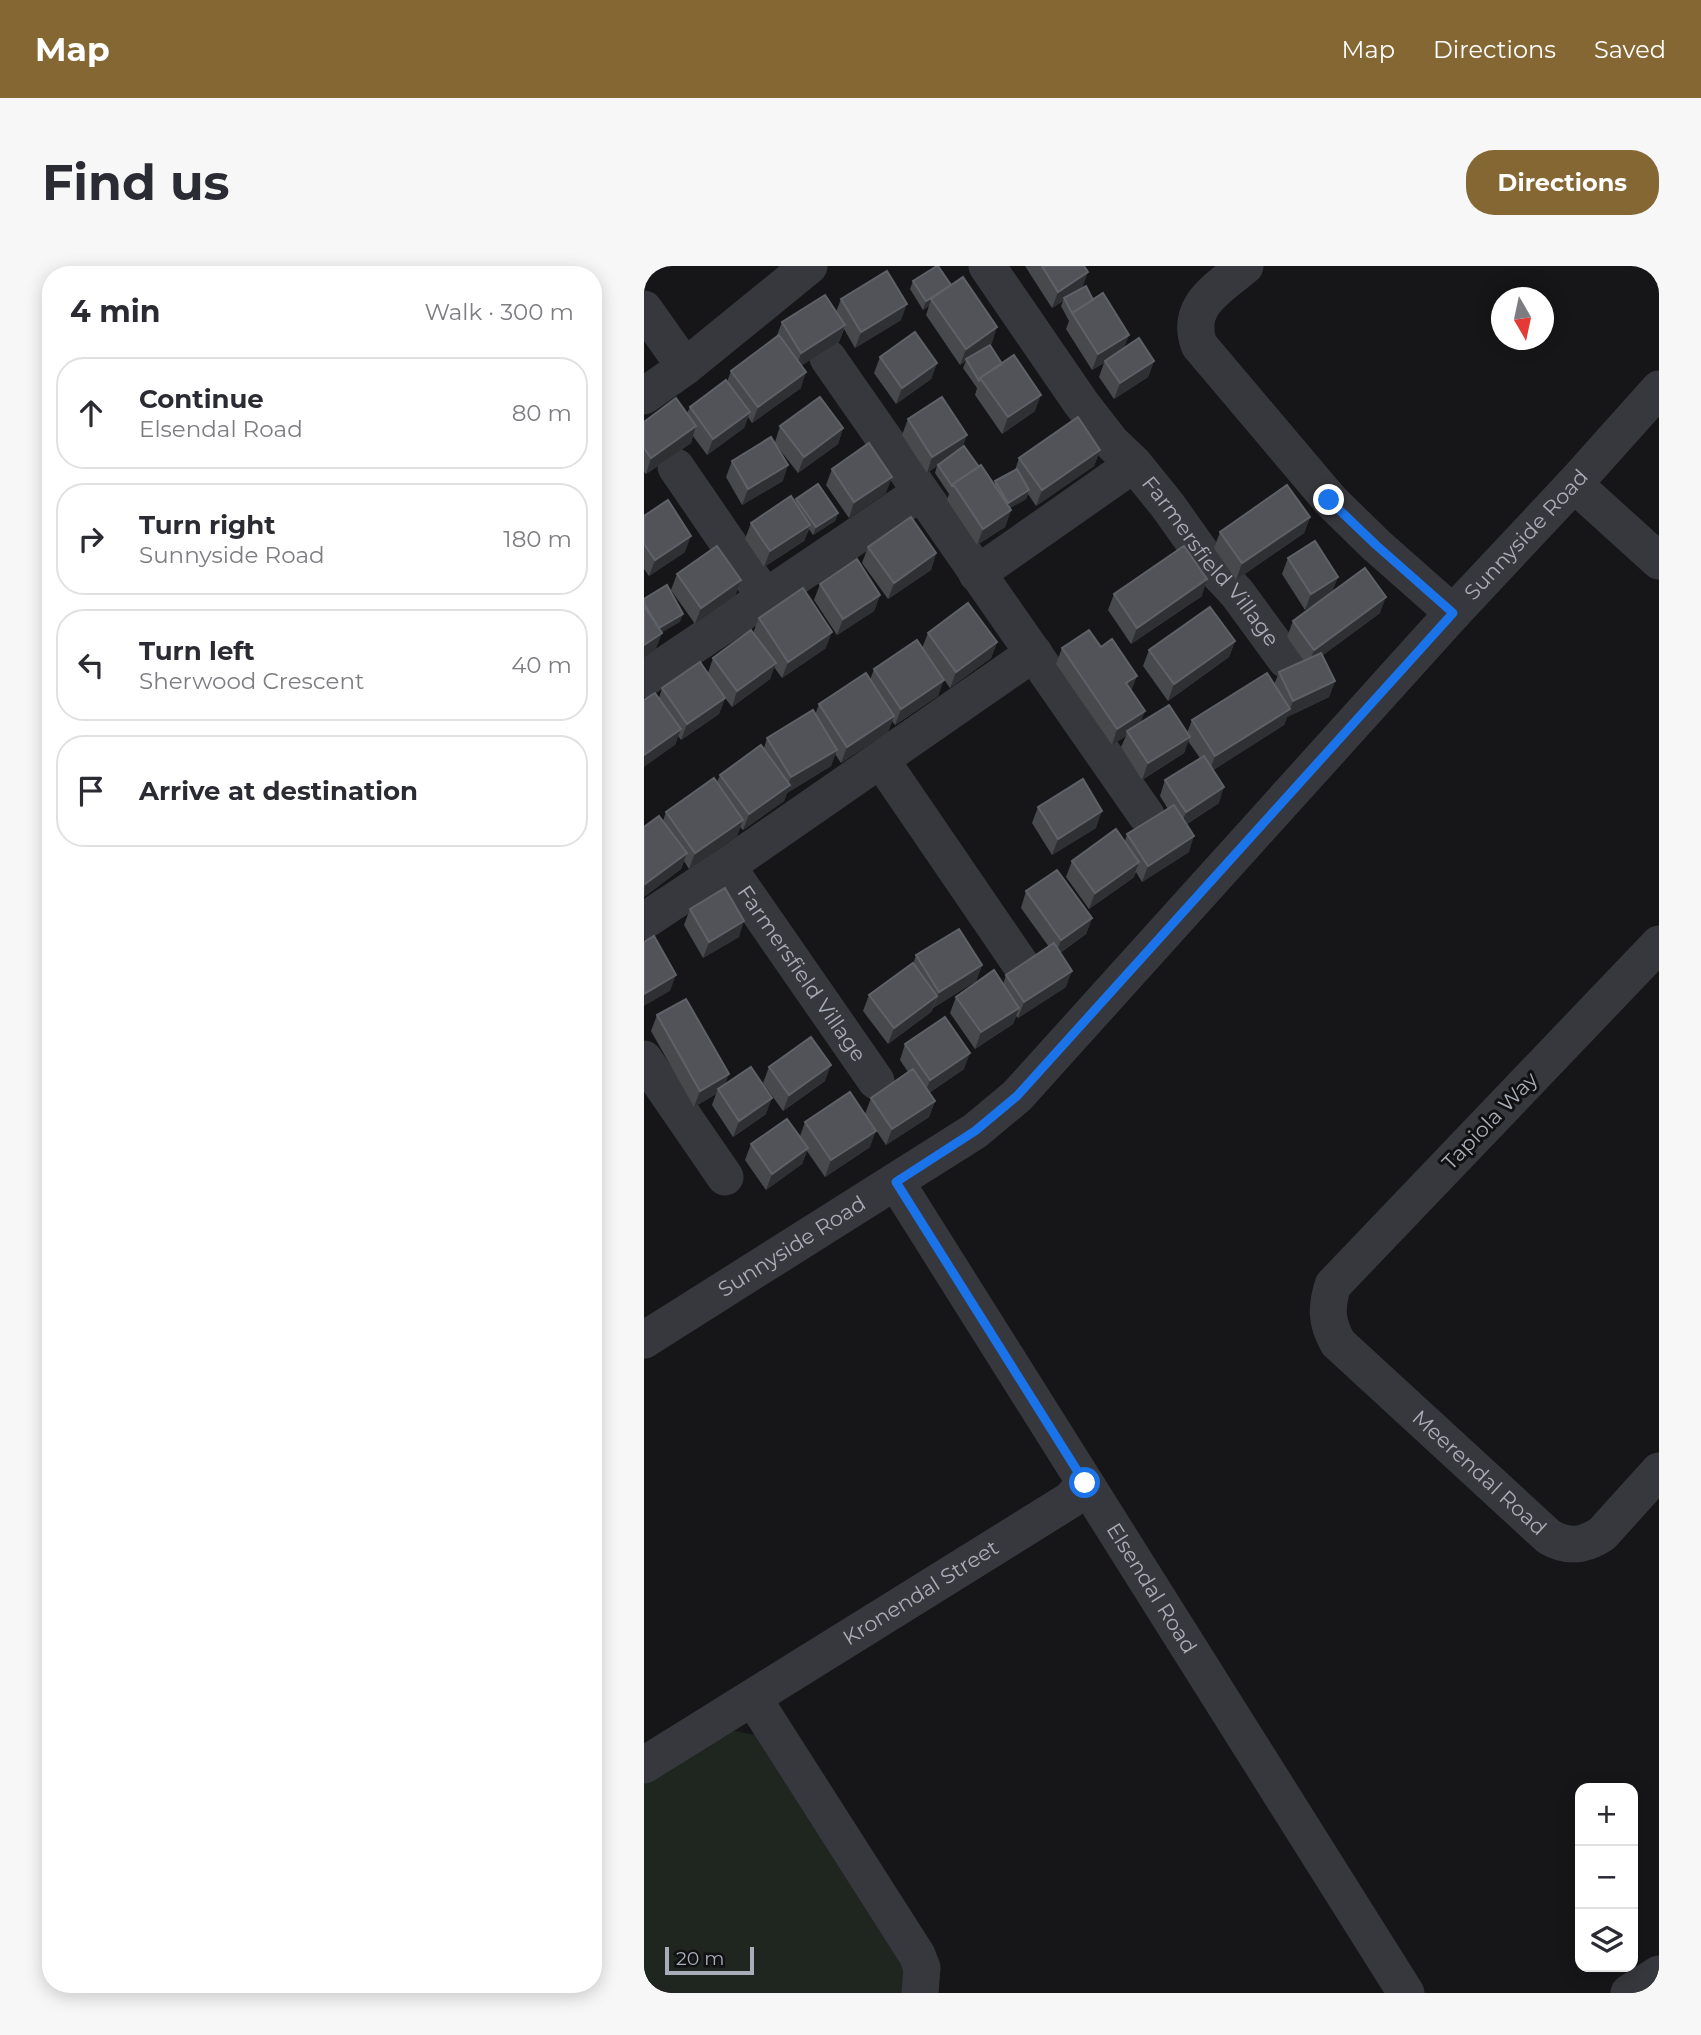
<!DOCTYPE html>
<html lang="en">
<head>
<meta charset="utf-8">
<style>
  body { margin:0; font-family:Montserrat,sans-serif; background:#f7f7f7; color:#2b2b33 }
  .controls { position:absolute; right:21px; bottom:21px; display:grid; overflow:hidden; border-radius:14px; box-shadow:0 4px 18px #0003 }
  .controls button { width:63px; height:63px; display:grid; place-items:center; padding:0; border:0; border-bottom:2px solid #e1e1e2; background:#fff; color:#2b2b33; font:35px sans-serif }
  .compass { position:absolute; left:847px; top:21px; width:63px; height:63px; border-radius:50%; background:#fff; box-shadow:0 4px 18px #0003; rotate:171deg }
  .scale { position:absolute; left:21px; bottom:18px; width:89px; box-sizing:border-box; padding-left:7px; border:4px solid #a8adb8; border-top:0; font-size:19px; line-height:24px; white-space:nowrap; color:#a8adb8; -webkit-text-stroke:5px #111113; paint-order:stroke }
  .stop { position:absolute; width:21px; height:21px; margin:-16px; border:5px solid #1a73e8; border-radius:50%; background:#fff }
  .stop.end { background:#1a73e8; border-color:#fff; box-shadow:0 2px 7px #0008 }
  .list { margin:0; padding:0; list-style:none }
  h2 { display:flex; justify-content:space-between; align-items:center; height:91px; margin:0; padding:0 28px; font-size:30px }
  h2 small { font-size:23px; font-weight:400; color:#7c7c81 }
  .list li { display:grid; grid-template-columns:46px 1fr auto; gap:21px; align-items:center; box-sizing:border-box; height:112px; margin:0 14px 14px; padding:0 14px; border:2px solid #e1e1e2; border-radius:28px }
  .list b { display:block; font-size:26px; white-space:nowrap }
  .list p { margin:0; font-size:23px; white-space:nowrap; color:#7c7c81 }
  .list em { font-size:23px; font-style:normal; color:#7c7c81 }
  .icon { flex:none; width:38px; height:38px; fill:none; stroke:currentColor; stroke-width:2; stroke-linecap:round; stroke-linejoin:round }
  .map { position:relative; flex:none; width:1015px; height:1727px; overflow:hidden; border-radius:28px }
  header { display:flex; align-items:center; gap:42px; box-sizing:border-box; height:98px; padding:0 35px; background:#856733; color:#fff }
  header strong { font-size:33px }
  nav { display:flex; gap:38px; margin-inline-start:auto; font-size:24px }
  .intro { display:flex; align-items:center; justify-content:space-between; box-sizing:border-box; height:168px; padding:0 42px }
  h1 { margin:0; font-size:49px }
  .button { padding:18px 32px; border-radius:28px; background:#856733; color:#fff; font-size:24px; font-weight:700 }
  main { display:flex; gap:42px; padding:0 42px }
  aside { flex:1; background:#fff; border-radius:28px; box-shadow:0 4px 18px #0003 }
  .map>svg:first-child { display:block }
  .green { fill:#1e261f }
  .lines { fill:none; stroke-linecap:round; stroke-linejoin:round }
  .minor { stroke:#37383d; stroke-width:37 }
  .wall { fill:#47494d }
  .shaded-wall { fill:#2f3033 }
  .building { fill:#525359; stroke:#5f6168; stroke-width:2 }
  .route { stroke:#1a73e8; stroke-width:9 }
  .labels { text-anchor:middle; stroke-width:6; stroke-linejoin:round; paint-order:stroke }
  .street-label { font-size:21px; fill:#a8adb8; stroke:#111113 }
</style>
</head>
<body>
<header>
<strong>Map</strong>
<nav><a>Map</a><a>Directions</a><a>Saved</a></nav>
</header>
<div class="intro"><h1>Find us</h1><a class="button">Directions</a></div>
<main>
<aside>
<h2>4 min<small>Walk · 300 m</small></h2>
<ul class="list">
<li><svg class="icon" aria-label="ahead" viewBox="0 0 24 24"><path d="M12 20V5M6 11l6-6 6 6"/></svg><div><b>Continue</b><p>Elsendal Road</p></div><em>80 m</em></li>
<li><svg class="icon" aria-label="right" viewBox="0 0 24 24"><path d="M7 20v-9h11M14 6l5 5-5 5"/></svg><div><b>Turn right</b><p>Sunnyside Road</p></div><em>180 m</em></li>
<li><svg class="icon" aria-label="left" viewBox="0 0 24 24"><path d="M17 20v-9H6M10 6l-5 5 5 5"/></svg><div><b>Turn left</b><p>Sherwood Crescent</p></div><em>40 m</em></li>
<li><svg class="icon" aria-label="arrive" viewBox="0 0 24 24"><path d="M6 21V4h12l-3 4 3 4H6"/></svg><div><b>Arrive at destination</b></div></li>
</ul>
</aside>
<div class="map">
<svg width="1015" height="1727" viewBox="0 0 1015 1727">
  <rect width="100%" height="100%" fill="#161618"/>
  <path class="green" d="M91,1465L111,1469L261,1697L262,1727H0V1518L81,1467Z"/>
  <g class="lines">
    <g class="minor">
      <path id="s1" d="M343,0L437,137L468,177L490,198L524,240L563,295L593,327L642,394"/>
      <path d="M601,0C574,23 541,39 555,79L686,234L732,279L809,347"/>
      <path d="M0,43L41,101"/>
      <path d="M184,92L502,549"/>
      <path d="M0,130L41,101L165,0"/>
      <path d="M32,201L121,331"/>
      <path d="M930,218L1015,295"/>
      <path d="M333,308L490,198"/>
      <path d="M0,413L276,227"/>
      <path d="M237,494L375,696"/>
      <path id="s2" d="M83,600L232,815"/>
      <path d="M0,655L83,600L390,387"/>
      <path id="s3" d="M1015,678L689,1019C682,1041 682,1056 694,1077L905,1271C924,1282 940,1280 958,1268L1015,1205"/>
      <path d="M0,793L81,911"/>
      <path id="s4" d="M252,916L762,1727"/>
      <path id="s5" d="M0,1074L331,865L373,830L809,347L930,218L1015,123"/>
      <path d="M109,1432L273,1689L278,1702L276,1727"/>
      <path id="s6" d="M0,1499L426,1234L441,1217"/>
      <path d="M985,1727L1015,1708"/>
    </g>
  </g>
  <path class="wall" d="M381,0H440L438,22L449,34L480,82L510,95L504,111L470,133L455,111L460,97L448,104L422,63L425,55L417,40L419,35L408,42Z
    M269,15L307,19L348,77L336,85L358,98L391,145L358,168L331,129L333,122L319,102L322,95L316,99L282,49L285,40L279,44L266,23Z
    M197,33L257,54L211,82L200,63L195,76L158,99L157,122L108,157L104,151L100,162L63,189L49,170L47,177L2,208L0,206V156L43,147L46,141L83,116L87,105L132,72L138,56L192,46Z
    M236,91L293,97L287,113L252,138L230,107Z
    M264,153L319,181L350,219L351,215L371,204L375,192L456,184L450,200L392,240L384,228L382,233L366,242L367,244L361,261L333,279L303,234L305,228L291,207L293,200L283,207L258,169Z
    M136,160L199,162L194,178L154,207L133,180L139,215L98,239L82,211L88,195L131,176Z
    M188,203L242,227L205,252L182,219Z
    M152,233L194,247L191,255L169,269L165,263L160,275L120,301L101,273L107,257L151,236Z
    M0,250L41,286L5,310L0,303Z
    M666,251L660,267L592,314L570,282L576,266Z
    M224,281L292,287L287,304L244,333L218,297Z
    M644,292L689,325L736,347L679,389L691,415L685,431L643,451L640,459L569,504L575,537L543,558L545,586L498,616L492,606L489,612L445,643L422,611L428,595L481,575L483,568L524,543L516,530L521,514L556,492L544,475L540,487L498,514L477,481L482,470L468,479L412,398L418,382L488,425L496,457L543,467L548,454L630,419L635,406L660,395L643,371L649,355L679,333L661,344L638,308Z
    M33,308L97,314L91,330L51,358L27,324Z
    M176,318L236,329L230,345L193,369L170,334Z
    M470,328L558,330L487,378L464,344Z
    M115,352L182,382L138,412L130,401L126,413L88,441L81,432L75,448L37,474L34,470L31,479L15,432L18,422L64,407L69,392L109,367Z
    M284,367L353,376L347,392L306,422L299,412L294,430L251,459L248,455L244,466L197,497L191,488L187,500L143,527L140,535L99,564L96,561L93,570L45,603L40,595L37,603L0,631V561L19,555L22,546L73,516L76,509L120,482L123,472L171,449L175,438L226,414L230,403L278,382Z
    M591,375L585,391L524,435L499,400L505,384Z
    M394,541L452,562L408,589L388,557Z
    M382,625L448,652L442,668L416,687L422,721L374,752L372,750L369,758L331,783L306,747L312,731L359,718L362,709L405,681L377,642Z
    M46,643L95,671L59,692L40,659Z
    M272,689L338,699L332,715L289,742L287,746L244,778L219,745L225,729L269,698Z
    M13,749L81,818L122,848L89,871L68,839L72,828L50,841L7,765Z
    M261,778L320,803L285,827L291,835L285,851L242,879L221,848L227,832L264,806L256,794Z
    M125,801L181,815L139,845L119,817Z
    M161,856L226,881L181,911L163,885L158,898L122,924L101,894L107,878L156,870Z"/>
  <path class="shaded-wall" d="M444,6L438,23L420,32L419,35L408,42L414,26Z
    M307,20L287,33L285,40L279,44L282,35Z
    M263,38L257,54L211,82L217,66Z
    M201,59L195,76L152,103L157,87Z
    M353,61L348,77L316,99L322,83Z
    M485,69L479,85L448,104L454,88Z
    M510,95L504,111L470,133L476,117Z
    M293,97L287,113L252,138L258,122Z
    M162,106L157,122L108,157L114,141Z
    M397,129L391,145L358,168L364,151Z
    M106,146L100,162L63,189L69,173Z
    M52,160L47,177L2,208L7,192Z
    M199,162L194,178L154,207L160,191Z
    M323,169L317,186L294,199L293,200L283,207L288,191Z
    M456,184L450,200L392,240L398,224Z
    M144,199L139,215L98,239L104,223Z
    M248,211L242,227L205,252L210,236Z
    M385,224L382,233L361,245L364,237Z
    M367,244L361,261L333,279L339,263Z
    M194,247L191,255L169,269L172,261Z
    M666,251L660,267L592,314L598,297Z
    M166,259L160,275L120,301L126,285Z
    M47,270L41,286L5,310L11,294Z
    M292,287L287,304L244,333L250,317Z
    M694,311L688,327L661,344L667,328Z
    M563,313L558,330L487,378L493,362Z
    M97,314L91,330L51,358L57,342Z
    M236,329L230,345L193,369L199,353Z
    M742,331L736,347L664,400L670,384Z
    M39,348L36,356L12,370L15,362Z
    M188,366L182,382L138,412L144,396Z
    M18,367L12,383L0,391V379Z
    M591,375L585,391L524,435L530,418Z
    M353,376L347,392L306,422L312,406Z
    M132,397L126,413L88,441L93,425Z
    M493,410L487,426L482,417Z
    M300,414L294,430L251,459L257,443Z
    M691,415L685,431L643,451L640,459L565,507L571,490L646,443L649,435Z
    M81,432L75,448L37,474L43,458Z
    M501,445L495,461L483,465L482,470L468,479L473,463Z
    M250,450L244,466L197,497L203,481Z
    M37,463L31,479L0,501V489Z
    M546,471L540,487L498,514L504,497Z
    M193,484L187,500L143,527L140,535L99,564L105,548L144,519L147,511Z
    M580,521L575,537L536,562L542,546Z
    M458,545L452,562L408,589L414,573Z
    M99,554L93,570L45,603L51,587Z
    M550,570L545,586L498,616L504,600Z
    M43,587L37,603L0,631L1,618Z
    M495,596L489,612L445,643L451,627Z
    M448,652L442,668L411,690L417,674Z
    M100,655L95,671L59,692L65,676Z
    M338,699L332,715L289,742L295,726Z
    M428,705L422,721L374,752L380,736Z
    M32,709L26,725L0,740V728Z
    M293,730L287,746L244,778L250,762Z
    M375,742L369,758L331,783L337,766Z
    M326,787L320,803L280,830L286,814Z
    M187,799L181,815L139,845L145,829Z
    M85,808L79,824L74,823L72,828L50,841L56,825Z
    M128,832L122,848L89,871L95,855Z
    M291,835L285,851L242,879L248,863Z
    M232,865L226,881L181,911L187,894Z
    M164,882L158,898L122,924L128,908Z"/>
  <path class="building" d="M293,0H294L307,19L282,35L269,15Z
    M398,0H440L444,6L414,26Z
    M243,5L263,38L217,66L197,33Z
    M319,11L353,61L322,83L287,33Z
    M442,20L449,34L428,47L420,32Z
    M459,27L485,69L454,88L428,47Z
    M181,29L201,59L157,87L138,56Z
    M271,66L293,97L258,122L236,91Z
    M135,69L162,106L114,141L87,105Z
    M495,72L510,95L476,117L461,95Z
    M346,79L358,98L336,112L337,113L335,115L322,93Z
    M370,89L397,129L364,151L336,112Z
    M82,114L106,146L69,173L46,141Z
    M176,131L199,162L160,191L136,160Z
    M298,131L323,169L288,191L264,153Z
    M32,132L52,160L7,192L0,182V156Z
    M434,151L456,184L398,224L375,192Z
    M127,171L144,199L104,223L88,195Z
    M225,177L248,211L210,236L188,203Z
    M320,180L335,201L309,218L308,220L294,199Z
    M337,199L367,244L339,263L309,218Z
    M373,203L385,224L364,237L351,215Z
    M174,218L194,247L172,261L152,233Z
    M643,219L666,251L598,297L576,266Z
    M147,230L166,259L126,285L107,257Z
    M24,234L47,270L11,294L0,278V250Z
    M267,251L292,287L250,317L224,281Z
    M671,275L694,311L667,328L644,292Z
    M73,280L97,314L57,342L33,308Z
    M540,280L563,313L493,362L470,328Z
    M213,293L236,329L199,353L176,318Z
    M721,302L742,331L670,384L649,355Z
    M23,319L39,348L15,362L0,337V333Z
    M159,322L188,366L144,396L115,352Z
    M324,337L353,376L312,406L284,367Z
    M0,340L18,367L0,379Z
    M566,341L591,375L530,418L505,384Z
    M107,364L132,397L93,425L69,392Z
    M445,364L457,381L468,373L493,410L482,417L501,445L473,463L418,382Z
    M273,374L300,414L257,443L230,403Z
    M677,387L691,415L649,435L635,406Z
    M56,396L81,432L43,458L18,422Z
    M222,407L250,450L203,481L175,438Z
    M623,407L646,443L571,490L548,454Z
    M11,427L37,463L0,489V434Z
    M525,439L546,471L504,497L483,465Z
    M169,444L193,484L147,511L123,472Z
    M117,479L146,519L105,548L76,509Z
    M560,490L580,521L542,546L521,514Z
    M70,512L99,554L51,587L22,546Z
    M439,513L458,545L414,573L394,541Z
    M530,539L550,570L504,600L483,568Z
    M15,550L43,587L1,618L0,617V561Z
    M472,563L495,596L451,627L428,595Z
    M413,604L448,652L417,674L382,625Z
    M81,622L100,655L65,676L46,643Z
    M315,663L338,699L295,726L272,689Z
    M10,670L32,709L0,728V676Z
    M410,677L428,705L380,736L362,709Z
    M269,697L293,730L250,762L225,729Z
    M350,704L375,742L337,766L312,731Z
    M42,733L85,808L56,825L13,749Z
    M301,751L326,787L286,814L261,778Z
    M167,771L187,799L145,829L125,801Z
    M107,801L128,832L95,855L74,823Z
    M269,803L291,835L248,863L227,832Z
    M206,826L232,865L187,894L161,856Z
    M143,853L164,882L128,908L107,878Z"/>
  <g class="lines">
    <path class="route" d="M441,1217L252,916L331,865L373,830L809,347L732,279L685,234"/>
  </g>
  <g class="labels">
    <g class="street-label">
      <text dy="7" stroke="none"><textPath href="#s5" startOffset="1204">Sunnyside Road</textPath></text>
      <text dy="7" stroke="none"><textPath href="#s1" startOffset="371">Farmersfield Village</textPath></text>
      <text dy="7" stroke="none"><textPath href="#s2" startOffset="131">Farmersfield Village</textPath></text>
      <text transform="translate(846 855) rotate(-46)" y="7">Tapiola Way</text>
      <text dy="7" stroke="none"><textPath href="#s5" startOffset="175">Sunnyside Road</textPath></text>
      <text dy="7" stroke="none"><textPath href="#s3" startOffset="724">Meerendal Road</textPath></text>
      <text dy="7" stroke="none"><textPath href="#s4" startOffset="480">Elsendal Road</textPath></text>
      <text dy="7" stroke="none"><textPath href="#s6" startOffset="326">Kronendal Street</textPath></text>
    </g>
  </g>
</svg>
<div class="controls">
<button>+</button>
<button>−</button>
<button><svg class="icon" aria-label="layers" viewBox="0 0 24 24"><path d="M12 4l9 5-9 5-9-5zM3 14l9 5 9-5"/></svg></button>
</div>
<svg class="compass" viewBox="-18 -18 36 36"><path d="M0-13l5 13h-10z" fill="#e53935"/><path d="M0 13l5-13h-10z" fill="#7c7c81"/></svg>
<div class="scale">20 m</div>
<div class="stop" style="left:441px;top:1217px"></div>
<div class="stop end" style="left:685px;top:234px"></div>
</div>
</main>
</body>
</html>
